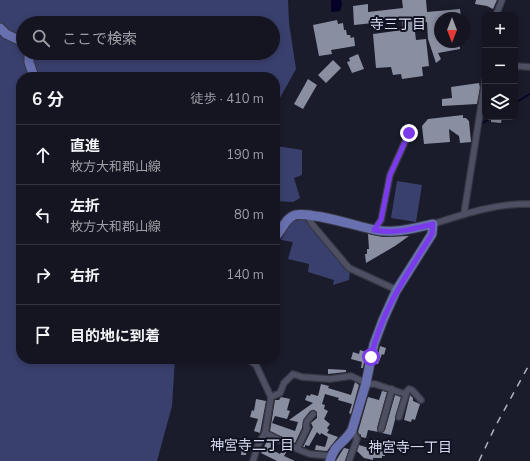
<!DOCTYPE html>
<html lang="ja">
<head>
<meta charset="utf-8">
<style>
  body { margin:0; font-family:"Nunito Sans","Noto Sans JP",sans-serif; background:#21222d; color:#f1f3f6 }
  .controls { position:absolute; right:12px; top:12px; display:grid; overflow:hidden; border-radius:8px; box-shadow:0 2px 6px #0003 }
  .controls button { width:36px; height:36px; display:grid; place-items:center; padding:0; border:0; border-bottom:1px solid #33343e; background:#141520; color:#f1f3f6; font:20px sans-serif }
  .compass { position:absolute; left:434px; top:12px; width:36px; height:36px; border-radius:50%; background:#141520; box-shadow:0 2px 6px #0003; rotate:180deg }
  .stop { position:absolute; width:12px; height:12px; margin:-9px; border:3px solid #7c3aed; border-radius:50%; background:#fff }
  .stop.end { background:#7c3aed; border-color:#fff; box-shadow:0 1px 4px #0008 }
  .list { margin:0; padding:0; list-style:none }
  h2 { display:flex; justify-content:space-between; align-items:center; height:52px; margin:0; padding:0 16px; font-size:17px }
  h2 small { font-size:13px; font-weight:400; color:#9d9fa5 }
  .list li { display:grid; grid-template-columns:26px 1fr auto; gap:12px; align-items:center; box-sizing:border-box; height:60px; padding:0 16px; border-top:1px solid #33343e }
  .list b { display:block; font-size:15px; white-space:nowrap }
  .list p { margin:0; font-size:13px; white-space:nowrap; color:#9d9fa5 }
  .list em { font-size:13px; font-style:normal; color:#9d9fa5 }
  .icon { flex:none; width:22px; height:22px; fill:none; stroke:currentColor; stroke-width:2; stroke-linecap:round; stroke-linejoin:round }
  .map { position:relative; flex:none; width:530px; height:461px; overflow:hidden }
  .search { position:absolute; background:#141520; box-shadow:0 2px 6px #0003; left:16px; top:16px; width:264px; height:44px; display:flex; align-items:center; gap:10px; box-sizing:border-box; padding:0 14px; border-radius:22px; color:#9d9fa5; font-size:15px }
  .panel { position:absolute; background:#141520; box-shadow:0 2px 6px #0003; left:16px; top:72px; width:264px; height:292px; border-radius:16px }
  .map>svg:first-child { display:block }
  .green { fill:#3a406d; fill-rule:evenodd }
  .water { fill:#050027 }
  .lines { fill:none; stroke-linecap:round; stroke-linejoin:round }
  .stream { stroke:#050027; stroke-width:1.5 }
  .building { fill:#8a8ea1 }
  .minor-casing { stroke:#363743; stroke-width:8 }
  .primary-casing { stroke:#363743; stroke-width:11 }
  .minor { stroke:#4d5062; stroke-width:5.5 }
  .primary { stroke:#6970af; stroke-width:9 }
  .rail { stroke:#b0b2be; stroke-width:1.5; stroke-dasharray:7 7; stroke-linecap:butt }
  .route { stroke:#7c3aed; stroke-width:5 }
  .labels { text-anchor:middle; stroke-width:4; stroke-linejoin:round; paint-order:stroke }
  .neighbourhood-label { font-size:14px; fill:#d6daf0; stroke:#111321 }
</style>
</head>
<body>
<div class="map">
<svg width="530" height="461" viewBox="0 0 530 461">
  <rect width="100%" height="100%" fill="#1a1c2b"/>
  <path class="green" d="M0,0H288L289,23L296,69L276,105L275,109V77H21V359H175L172,406L157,461H0ZM23,23H273V53H23Z
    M276,146L302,150V175L294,178L300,198L293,202L275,201Z
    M397,181L422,185L416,222L391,218Z
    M306,218L350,270L349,280L333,285L334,280L308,272L309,264L288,259L293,242L281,240L291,222Z"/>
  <path class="water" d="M331,0H341L342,5L340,11L331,12Z"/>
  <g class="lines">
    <path class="stream" d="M515,103L530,94
      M481,124L492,117"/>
  </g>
  <path class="building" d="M402,0H426L427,12L460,9L461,18H440V42H459L460,49L438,53L441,59L436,63L428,39L427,22L414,24L416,40L426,39L429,66L422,67L423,76L402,79L401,74L393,75L391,67L376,68L373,34L403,30L402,20L354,25L353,6L368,4V12L403,8Z
    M476,0H497L493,9L487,6L475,4Z
    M337,20L338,24L343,23L344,30H346L347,35H350L351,38L354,37L355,46L331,50L332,54L319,56L313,25Z
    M358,54L364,69L352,73L347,62L350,61L349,58Z
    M333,60L341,68L326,83L318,75Z
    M308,79L317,85L303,109L294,104Z
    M479,83L480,88L477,104L442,106V99L452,98L451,87Z
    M463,115V118H466L469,121L471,142L460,143L459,136L449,129L450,142L424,144L422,126L428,119Z
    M491,117H502L501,123L491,122Z
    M368,234L383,237L409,236L395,246L366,263L365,254H367V249H369Z
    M380,346L386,348L384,355L382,354L378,364H376Z
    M360,350L366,352L363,368H361L362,362L351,359L353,352L359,354Z
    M328,369L346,370V372L328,374Z
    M355,382L359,385L351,414L349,413L352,404L338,400L339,398L325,394L322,404L325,405L324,409L328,411L324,419L330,424L327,428L329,430L327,433L338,437L327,451L315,450L316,445L325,447L328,437L321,433L320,435L317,432L309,446L305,445V447H303L313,427L311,423L317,418V412L314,410L310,411L304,419L302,428L295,443L270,431L275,400H279L281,397L290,399L287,410L290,411L287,419L275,416L272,423L295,431L298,422L289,420L313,403L305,400L307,395L310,396L311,394L318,396L321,384L329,386L328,388L351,395Z
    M382,391L387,392L377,428L379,432L368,430L366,438L361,437V434L360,435L358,432L368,397L379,400Z
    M395,395L401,397L391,435L382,433L385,430Z
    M410,395L413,398V401L420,404L415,420L412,419L411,422L404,420Z
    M256,399L266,401L260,433L254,431L258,419L250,417L252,410L254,411Z
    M268,439L276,443L272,450L280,454L284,447L288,449L284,456L295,461H277L261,453Z
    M370,439L375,440L373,451H384L385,456H382V458H373V460L364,458L357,451L359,445L369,448Z
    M242,443H247L246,455H241Z
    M344,448L349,449L345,461H336L340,454Z"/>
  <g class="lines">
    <g class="minor-casing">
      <path id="minor" d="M496,15L502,0
        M515,66L530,67
        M464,214L485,81
        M307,215L312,224L349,268L397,290
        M433,224C464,214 497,203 530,204
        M374,230L381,220L390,175L409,133
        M248,359L256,365L271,397L265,433L258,445L253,461
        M365,387L370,384H375L405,394
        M271,397L280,393L284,383L293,374L302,377L330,379L351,376L366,383
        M399,417L407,391L409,389L412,390L421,400
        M381,429L392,389
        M265,433L302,451L310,454L331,456
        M297,449L307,428L306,426L307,421L313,414
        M349,461L357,439L352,430"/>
    </g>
    <g class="primary-casing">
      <path id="primary" d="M0,28L6,34L23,42
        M29,53V62L34,77
        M275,237C282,231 285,218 295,215C310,211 359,227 376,230C395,234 415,228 433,224L432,234L396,291L383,320L374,344L366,383L352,430C344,444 335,443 330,461"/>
    </g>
    <use href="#minor" class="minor"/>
    <use href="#primary" class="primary"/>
    <path class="rail" d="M479,461L495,427L530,363"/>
  </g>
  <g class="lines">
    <path class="route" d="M371,357C382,309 407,275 432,234L433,224C414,229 394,234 374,230L381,220L390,175L409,133"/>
  </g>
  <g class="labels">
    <g class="neighbourhood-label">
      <text x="398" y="29">寺三丁目</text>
      <text x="252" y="450">神宮寺二丁目</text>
      <text x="410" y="452">神宮寺一丁目</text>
    </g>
  </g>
</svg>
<div class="controls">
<button>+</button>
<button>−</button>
<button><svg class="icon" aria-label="layers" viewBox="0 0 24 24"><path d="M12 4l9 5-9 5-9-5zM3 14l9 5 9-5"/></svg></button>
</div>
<svg class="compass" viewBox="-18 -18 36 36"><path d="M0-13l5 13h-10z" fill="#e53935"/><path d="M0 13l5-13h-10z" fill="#9d9fa5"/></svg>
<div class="stop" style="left:371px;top:357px"></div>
<div class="stop end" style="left:409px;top:133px"></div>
<div class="search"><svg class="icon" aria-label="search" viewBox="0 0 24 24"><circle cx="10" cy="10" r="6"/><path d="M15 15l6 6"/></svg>ここで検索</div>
<section class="panel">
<h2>6 分<small>徒歩 · 410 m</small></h2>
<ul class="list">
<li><svg class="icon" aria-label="ahead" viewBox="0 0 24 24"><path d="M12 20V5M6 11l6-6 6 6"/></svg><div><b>直進</b><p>枚方大和郡山線</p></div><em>190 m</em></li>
<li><svg class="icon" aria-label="left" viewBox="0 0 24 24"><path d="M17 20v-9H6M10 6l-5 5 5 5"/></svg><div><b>左折</b><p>枚方大和郡山線</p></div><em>80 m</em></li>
<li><svg class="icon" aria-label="right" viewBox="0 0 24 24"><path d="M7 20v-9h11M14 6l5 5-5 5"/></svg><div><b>右折</b></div><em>140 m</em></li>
<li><svg class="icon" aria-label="arrive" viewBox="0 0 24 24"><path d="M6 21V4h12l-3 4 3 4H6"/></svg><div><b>目的地に到着</b></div></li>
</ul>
</section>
</div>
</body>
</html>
